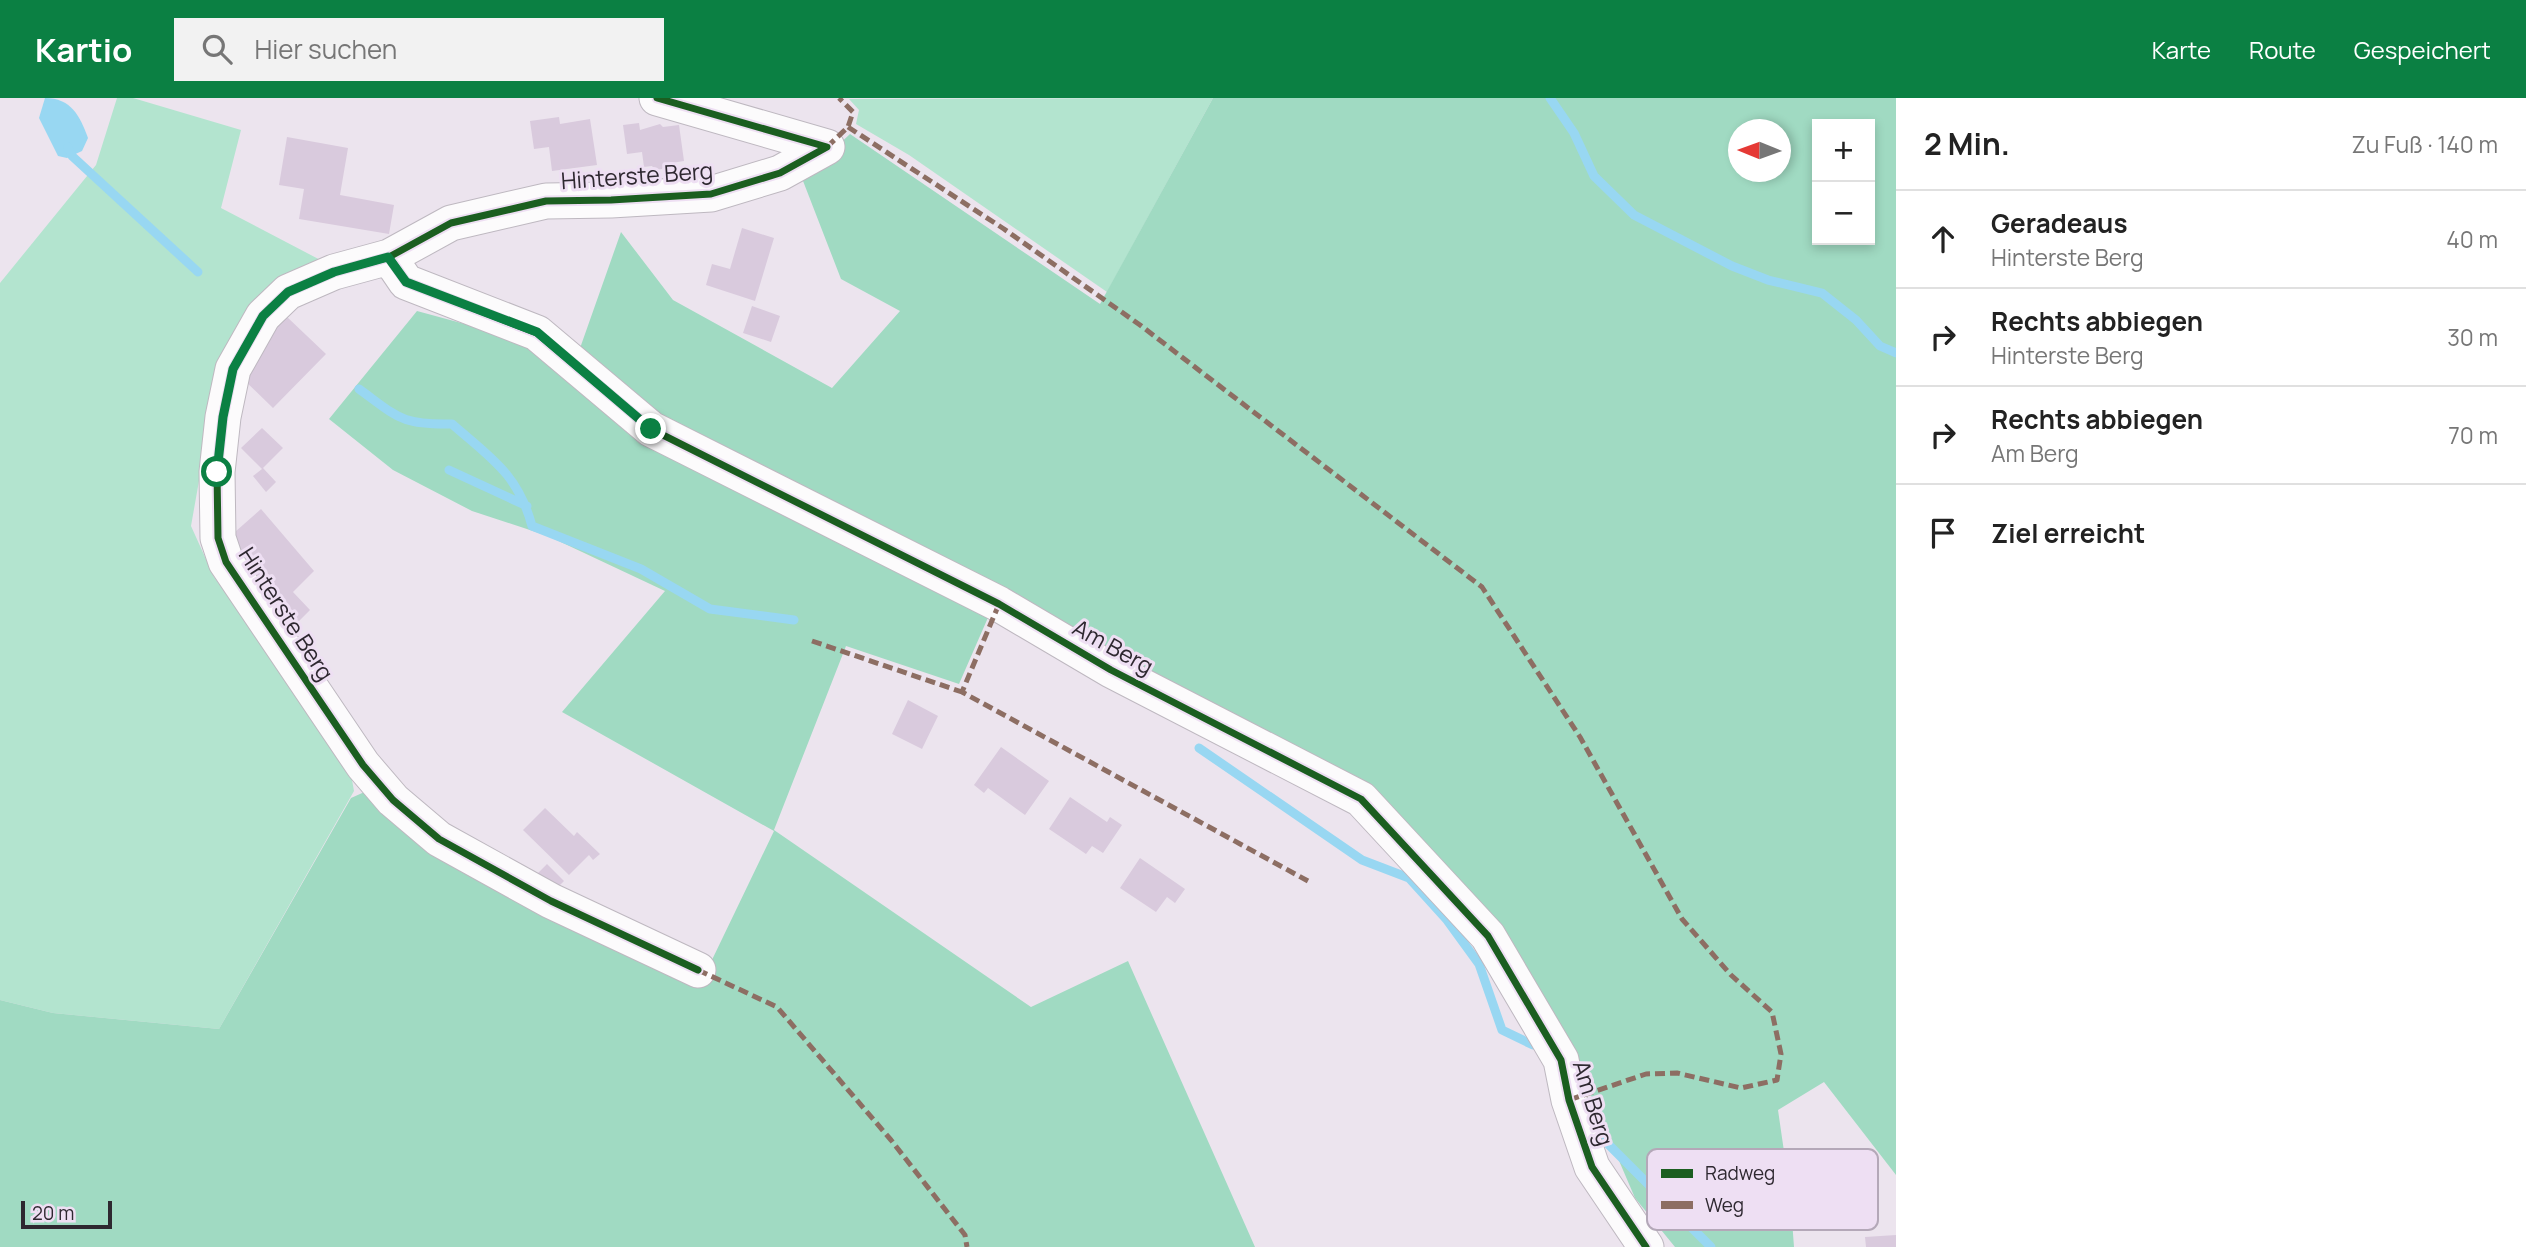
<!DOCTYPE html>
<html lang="de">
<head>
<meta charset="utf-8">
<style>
  body { margin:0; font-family:Manrope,sans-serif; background:#f2f2f2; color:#222 }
  .controls { position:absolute; right:21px; top:21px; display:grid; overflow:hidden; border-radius:0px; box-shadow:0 4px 10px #0003 }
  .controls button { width:63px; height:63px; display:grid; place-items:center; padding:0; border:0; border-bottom:2px solid #e0e0e0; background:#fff; color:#222; font:35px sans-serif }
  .compass { position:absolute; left:1728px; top:21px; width:63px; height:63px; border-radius:50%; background:#fff; box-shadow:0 4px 10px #0003; rotate:271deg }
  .scale { position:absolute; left:21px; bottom:18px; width:91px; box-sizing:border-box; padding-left:7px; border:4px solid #2e2830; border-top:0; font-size:19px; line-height:24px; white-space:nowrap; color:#2e2830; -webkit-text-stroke:5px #eedff3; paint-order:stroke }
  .stop { position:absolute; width:21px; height:21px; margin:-16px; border:5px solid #0b8043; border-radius:50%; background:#fff }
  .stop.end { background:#0b8043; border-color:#fff; box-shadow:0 2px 7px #0008 }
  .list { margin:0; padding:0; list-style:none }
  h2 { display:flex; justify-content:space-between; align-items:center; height:91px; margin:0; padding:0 28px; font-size:30px }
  h2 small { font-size:23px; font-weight:400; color:#767676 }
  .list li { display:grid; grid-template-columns:46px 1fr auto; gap:21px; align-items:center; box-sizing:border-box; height:98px; padding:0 28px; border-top:2px solid #e0e0e0 }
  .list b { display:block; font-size:26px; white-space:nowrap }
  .list p { margin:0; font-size:23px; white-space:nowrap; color:#767676 }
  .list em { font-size:23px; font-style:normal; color:#767676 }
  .icon { flex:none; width:38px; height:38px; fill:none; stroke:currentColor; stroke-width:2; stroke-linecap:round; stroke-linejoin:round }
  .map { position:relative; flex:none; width:1896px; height:1149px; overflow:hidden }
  header { display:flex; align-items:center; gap:42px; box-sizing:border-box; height:98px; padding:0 35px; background:#0b8043; color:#fff }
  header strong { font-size:33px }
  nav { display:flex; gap:38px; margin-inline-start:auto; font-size:24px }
  .search { width:490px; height:63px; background:#f2f2f2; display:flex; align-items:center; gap:18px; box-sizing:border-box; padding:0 24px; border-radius:0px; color:#767676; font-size:26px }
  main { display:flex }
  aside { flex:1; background:#fff }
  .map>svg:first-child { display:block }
  .green { fill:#b3e4cf }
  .forest { fill:#a0dac2; fill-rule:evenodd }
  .water { fill:#98d7f2 }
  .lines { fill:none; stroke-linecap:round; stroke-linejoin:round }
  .stream { stroke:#98d7f2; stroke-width:9 }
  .building { fill:#d9cadd }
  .minor-casing { stroke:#beb8c0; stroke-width:37 }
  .minor { stroke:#fcfbfc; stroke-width:35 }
  .quiet { stroke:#8d6e63; stroke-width:5; stroke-dasharray:10 5; stroke-linecap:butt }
  .cycleway-casing { stroke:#eedff3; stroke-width:11 }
  .cycleway { stroke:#1b5e20; stroke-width:7 }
  .route { stroke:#0b8043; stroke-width:9 }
  .labels { text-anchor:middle; stroke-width:6; stroke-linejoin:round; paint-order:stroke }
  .street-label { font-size:23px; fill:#2e2830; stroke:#eedff3 }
  .key { fill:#eedff3; stroke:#b4a8b8; stroke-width:2 }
  .key-label { font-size:19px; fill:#2e2830 }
</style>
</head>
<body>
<header>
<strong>Kartio</strong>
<div class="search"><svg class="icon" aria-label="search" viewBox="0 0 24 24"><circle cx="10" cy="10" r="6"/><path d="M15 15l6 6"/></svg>Hier suchen</div>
<nav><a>Karte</a><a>Route</a><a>Gespeichert</a></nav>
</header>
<main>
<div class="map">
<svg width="1896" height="1149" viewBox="0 0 1896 1149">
  <rect width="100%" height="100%" fill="#ece4ee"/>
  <path class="green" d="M117,0H133L241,32L221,110L328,166L213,304L191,428L214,479L349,665L354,693L219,931L53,915L0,902V185L96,67Z
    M1213,0L1107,194L909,57L856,26L859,12L849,1Z"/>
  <path class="forest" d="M1213,0H1896V1077L1824,984L1778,1012L1790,1095L1794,1149H1675L1635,1100L1569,946L1363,690L656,317L579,253L621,134L673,202L832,290L900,213L841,181L798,70L833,52L850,36L1100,206ZM1817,26H1870V142H1817ZM1738,32H1780V74H1738Z
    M417,213L531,244L638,344L990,515L959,586L846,548L774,732L1031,909L1128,863L1255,1149H0V902L53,915L219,931L351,700L369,692L710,866L774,733L562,614L665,493L548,438L472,413L393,372L329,321Z"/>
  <path class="water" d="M45,0C71,0 80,18 88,40L82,53L67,60L58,58L39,20Z"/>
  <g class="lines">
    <path class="stream" d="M1550,0L1574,35L1594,78L1634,117L1732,168L1768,182L1822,195L1856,222L1880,248L1896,255
      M68,49L72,58L198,174
      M359,291C399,320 401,327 452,326C491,360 518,376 532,428L641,471L710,511L794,522
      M449,372L527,408
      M1199,650L1362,762L1409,780L1447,822L1479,866L1502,932L1533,947
      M1597,1035L1711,1149"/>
  </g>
  <path class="building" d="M559,19L560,26L590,21L597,67L552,73L549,49L534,51L530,23Z
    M639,25L640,32L660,26L663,29L679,27L684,63L665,66L662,71L655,72L652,68L644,69L642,54L627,56L623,27Z
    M287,39L348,50L340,97L394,107L389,136L299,121L304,91L279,87Z
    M742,130L774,140L755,203L706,187L712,166L730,171Z
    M752,208L780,218L771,244L743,235Z
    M286,218L326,256L273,310L242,280L263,242Z
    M262,330L283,350L263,370L276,384L266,394L253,378L262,371L241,350Z
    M261,411L314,473L293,494L310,512L297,525L227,441Z
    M908,602L938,618L922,651L892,636Z
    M1001,649L1049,683L1025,717L988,690L984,695L974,687Z
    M1070,699L1107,724L1110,719L1122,727L1103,755L1092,748L1086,756L1049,731Z
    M545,710L574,738L577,734L600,756L593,762L589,757L569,777L523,732Z
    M1140,760L1185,791L1175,805L1167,799L1156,814L1120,790Z
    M547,766L564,783L553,794L536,777Z
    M1896,1137V1149H1866L1865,1139Z"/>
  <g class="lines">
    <g class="minor-casing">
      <path id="minor" d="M657,0L827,49L780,75L711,96L611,102L546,103L451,125L389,159L334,174L288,194L263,218L233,271L223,319L217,374L218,440L226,464L363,667L393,702L439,741L551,803L698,872
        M389,159L406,184L537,235L651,331L999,506L1111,572L1361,701L1488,838L1561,962L1569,1002L1592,1069L1646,1149"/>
    </g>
    <use href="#minor" class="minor"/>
    <path class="quiet" d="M848,29L1004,131L1140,227L1482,489L1580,639L1682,821L1731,877L1772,914L1781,956L1777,982L1741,990L1677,975L1646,976L1569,1002
      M827,49L848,29L853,14L839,0
      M999,506L962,594L1308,783
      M812,543L962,594
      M698,872L777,909L891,1042L965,1137L967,1149"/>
    <g class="cycleway-casing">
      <path id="cycleway" d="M657,0L827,49L780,75L711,96L611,102L546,103L451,125L389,159L334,174L288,194L263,218L233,271L223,319L217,374L218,440L226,464L363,667L393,702L439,741L551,803L698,872
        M389,159L406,184L537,235L651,331L999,506L1111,572L1361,701L1488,838L1561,962L1569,1002L1592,1069L1646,1149"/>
    </g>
    <use href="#cycleway" class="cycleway"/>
  </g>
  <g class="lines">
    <path class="route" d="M217,374L223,319L233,271L263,218L288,194L334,174L388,159L406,184L537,234L651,331"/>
  </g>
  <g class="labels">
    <g class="street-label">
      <text transform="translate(637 78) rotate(-4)" y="8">Hinterste Berg</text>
      <text transform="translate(286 516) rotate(57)" y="8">Hinterste Berg</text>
      <text transform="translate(1113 549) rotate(29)" y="8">Am Berg</text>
      <text transform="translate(1593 1005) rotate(73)" y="8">Am Berg</text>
    </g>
  </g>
  <rect x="1647" y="1051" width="231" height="81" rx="10" class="key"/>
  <rect x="1661" y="1071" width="32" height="9" fill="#1b5e20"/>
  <rect x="1661" y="1103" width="32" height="8" fill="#8d6e63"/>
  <g class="key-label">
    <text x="1705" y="1082">Radweg</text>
    <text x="1705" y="1114">Weg</text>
  </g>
</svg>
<div class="controls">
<button>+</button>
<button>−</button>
</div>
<svg class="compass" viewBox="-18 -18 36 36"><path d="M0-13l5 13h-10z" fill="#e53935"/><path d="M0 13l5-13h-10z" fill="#767676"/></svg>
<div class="scale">20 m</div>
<div class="stop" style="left:217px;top:374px"></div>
<div class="stop end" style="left:651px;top:331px"></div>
</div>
<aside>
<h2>2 Min.<small>Zu Fuß · 140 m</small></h2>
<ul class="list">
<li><svg class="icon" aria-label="ahead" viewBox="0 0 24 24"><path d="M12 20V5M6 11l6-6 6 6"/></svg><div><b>Geradeaus</b><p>Hinterste Berg</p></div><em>40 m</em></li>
<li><svg class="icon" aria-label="right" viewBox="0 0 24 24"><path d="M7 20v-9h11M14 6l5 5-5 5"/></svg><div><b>Rechts abbiegen</b><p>Hinterste Berg</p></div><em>30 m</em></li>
<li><svg class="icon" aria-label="right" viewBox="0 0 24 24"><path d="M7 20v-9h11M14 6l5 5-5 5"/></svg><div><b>Rechts abbiegen</b><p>Am Berg</p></div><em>70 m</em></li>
<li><svg class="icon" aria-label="arrive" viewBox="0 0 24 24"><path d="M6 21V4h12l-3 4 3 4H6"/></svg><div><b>Ziel erreicht</b></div></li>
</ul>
</aside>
</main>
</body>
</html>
